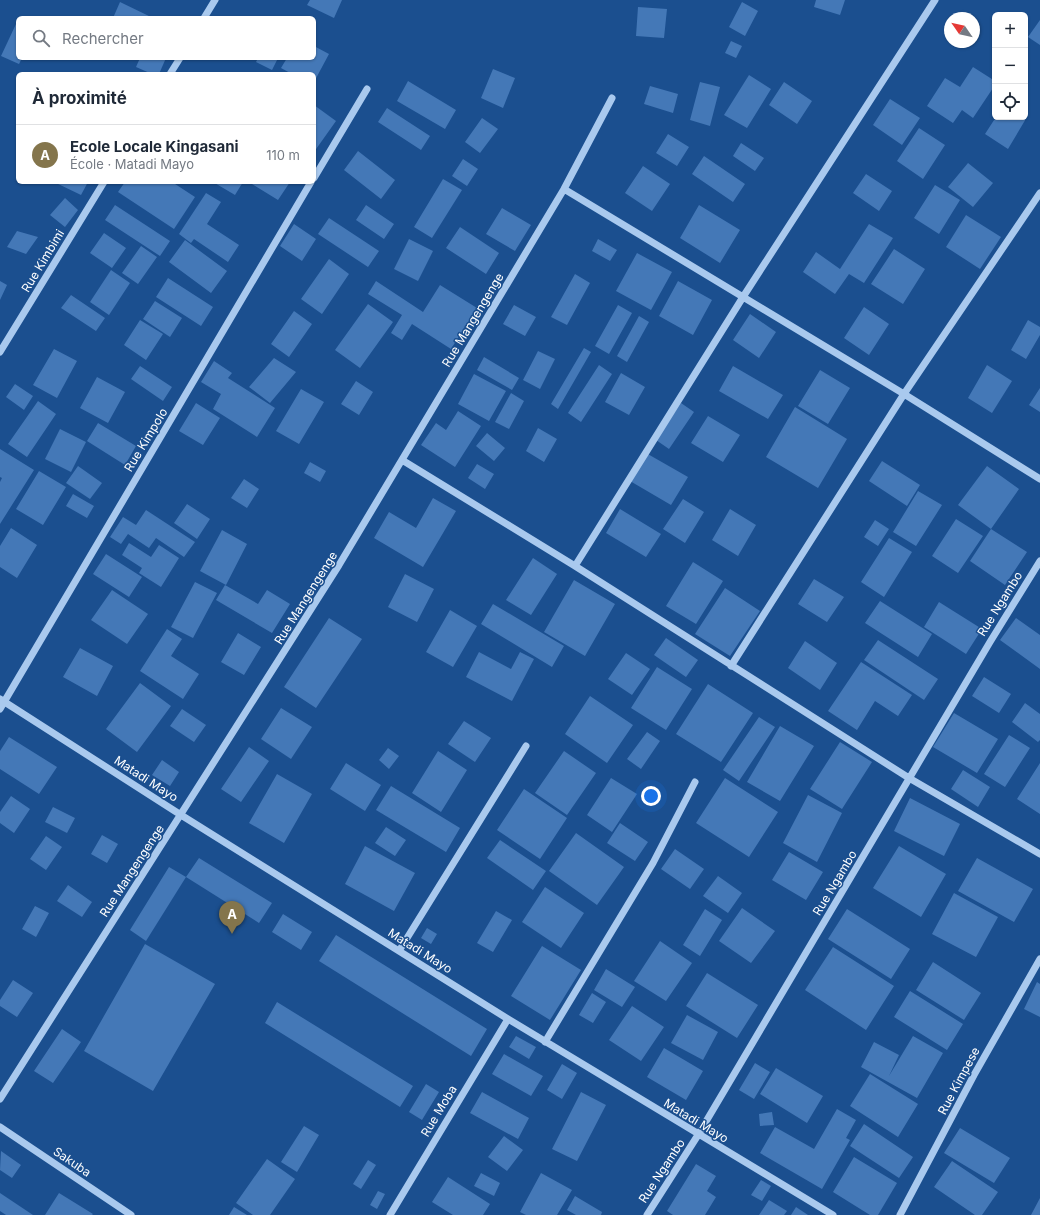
<!DOCTYPE html>
<html lang="fr">
<head>
<meta charset="utf-8">
<style>
  body { margin:0; font-family:Inter,sans-serif; background:#f6f6f7; color:#1f2937 }
  .controls { position:absolute; right:12px; top:12px; display:grid; overflow:hidden; border-radius:6px; box-shadow:0 1px 3px #0004 }
  .controls button { width:36px; height:36px; display:grid; place-items:center; padding:0; border:0; border-bottom:1px solid #e0e1e3; background:#fff; color:#1f2937; font:20px sans-serif }
  .compass { position:absolute; left:944px; top:12px; width:36px; height:36px; border-radius:50%; background:#fff; box-shadow:0 1px 3px #0004; rotate:304deg }
  .you { position:absolute; left:651px; top:796px; width:14px; height:14px; margin:-10px; border:3px solid #fff; border-radius:50%; background:#1a73e8; box-shadow:0 0 0 6px #1a73e833 }
  .badge { display:grid; place-items:center; width:26px; height:26px; border-radius:50%; background:#84754c; color:#fff; font-size:13px; font-weight:700 }
  .pin { position:absolute; translate:-50% -33px; filter:drop-shadow(0 1px 2px #0008) }
  .pin::after { content:''; position:absolute; top:21px; width:14px; height:12px; background:inherit; clip-path:polygon(0 0,100% 0,50% 100%) }
  .list { margin:0; padding:0; list-style:none }
  h2 { display:flex; justify-content:space-between; align-items:center; height:52px; margin:0; padding:0 16px; font-size:17px }
  h2 small { font-size:13px; font-weight:400; color:#747a83 }
  .list li { display:grid; grid-template-columns:26px 1fr auto; gap:12px; align-items:center; box-sizing:border-box; height:60px; padding:0 16px; border-top:1px solid #e0e1e3 }
  .list b { display:block; font-size:15px; white-space:nowrap }
  .list p { margin:0; font-size:13px; white-space:nowrap; color:#747a83 }
  .list em { font-size:13px; font-style:normal; color:#747a83 }
  .icon { flex:none; width:22px; height:22px; fill:none; stroke:currentColor; stroke-width:2; stroke-linecap:round; stroke-linejoin:round }
  .map { position:relative; flex:none; width:1040px; height:1215px; overflow:hidden }
  .search { position:absolute; background:#fff; box-shadow:0 1px 3px #0004; left:16px; top:16px; width:300px; height:44px; display:flex; align-items:center; gap:10px; box-sizing:border-box; padding:0 14px; border-radius:6px; color:#747a83; font-size:15px }
  .panel { position:absolute; background:#fff; box-shadow:0 1px 3px #0004; left:16px; top:72px; width:300px; height:112px; border-radius:6px }
  .map>svg:first-child { display:block }
  .building { fill:#4478b7 }
  .lines { fill:none; stroke-linecap:round; stroke-linejoin:round }
  .minor { stroke:#a9c9ee; stroke-width:7 }
  .labels { text-anchor:middle; stroke-width:3; stroke-linejoin:round; paint-order:stroke }
  .street-label { font-size:12px; fill:#fff; stroke:#1b4f8f }
</style>
</head>
<body>
<div class="map">
<svg width="1040" height="1215" viewBox="0 0 1040 1215">
  <rect width="100%" height="100%" fill="#1b4f8f"/>
  <path class="building" d="M310,0H342L334,18L307,5Z
    M816,0H845L840,15L814,7Z
    M120,2L151,17V18H113Z
    M742,2L758,11L745,36L729,27Z
    M638,7L667,9L664,38L636,36Z
    M1040,20V45L1028,37Z
    M16,24L18,25V58H22L19,64L1,56Z
    M731,41L742,46L736,58L725,53Z
    M314,46L329,54L314,82V74H292L281,68L287,58H314Z
    M140,58H166L159,74H152L136,67Z
    M258,58H278L272,70L256,62Z
    M973,67L995,81V85L973,118L962,110L953,123L927,106L945,78L960,87Z
    M493,69L515,78L503,108L481,98Z
    M749,75L771,89L747,128L724,115Z
    M408,81L456,110L445,129L397,101Z
    M700,82L720,87L710,126L690,120Z
    M784,82L812,101L797,124L769,105Z
    M650,86L678,94L673,113L644,104Z
    M890,99L920,118L902,145L873,125Z
    M314,105L336,121L314,152Z
    M387,108L430,136L421,150L378,122Z
    M1025,116L1027,117L1008,149L985,134L996,117Z
    M482,118L498,129L480,153L465,142Z
    M919,128L945,145L923,179L897,161Z
    M668,134L689,147L677,166L656,153Z
    M741,143L764,158L755,171L733,156Z
    M358,151L395,180L381,199L344,170Z
    M704,156L745,184L733,202L692,174Z
    M463,159L478,169L467,186L452,176Z
    M968,163L993,183L973,207L948,187Z
    M643,166L670,184L652,211L625,193Z
    M866,174L892,191L879,211L853,193Z
    M443,179L462,190L432,238L414,227Z
    M54,182H88L81,195Z
    M125,182H172L195,197L174,229L118,192Z
    M213,182H243L235,195Z
    M254,182H290L278,200L252,184Z
    M935,185L960,200L939,234L914,218Z
    M206,193L221,202L207,224L239,245L228,262L194,239L191,243L179,234Z
    M65,198L78,210L65,227L50,215Z
    M115,205L170,241L160,256L105,220Z
    M366,205L394,224L384,239L356,220Z
    M699,205L740,230L720,263L680,238Z
    M502,208L531,225L515,251L486,234Z
    M966,215L1001,237L980,269L946,247Z
    M329,218L379,251L368,267L318,234Z
    M294,224L316,239L302,261L280,246Z
    M869,224L893,238L864,283L849,274L835,294L803,272L816,252L840,269Z
    M460,227L499,253L486,274L446,248Z
    M17,231L38,237L26,254L7,247Z
    M104,233L126,248L112,268L90,253Z
    M409,239L433,251L418,281L394,269Z
    M598,239L617,250L610,261L592,251Z
    M185,240L227,271L211,293L169,262Z
    M141,246L157,257L138,284L122,273Z
    M894,249L925,269L903,304L871,284Z
    M637,253L672,272L651,310L616,291Z
    M329,259L349,274L322,314L301,299Z
    M111,270L130,283L109,315L90,302Z
    M575,274L590,283L567,325L551,317Z
    M168,278L213,307L201,326L156,297Z
    M0,281L7,285L0,300Z
    M376,281L423,312L440,285L477,308L451,349L412,324L402,340L391,333L402,315L368,294Z
    M678,281L712,300L693,335L659,316Z
    M71,295L105,318L96,331L61,308Z
    M155,301L182,318L170,337L143,319Z
    M368,304L393,322L360,368L335,350Z
    M514,305L536,317L525,336L503,324Z
    M618,305L632,313L609,354L595,346Z
    M864,307L889,324L869,355L844,338Z
    M294,311L312,324L289,357L271,344Z
    M750,314L776,332L759,358L733,340Z
    M639,316L649,322L627,362L617,356Z
    M140,320L163,334L146,360L124,345Z
    M1028,320L1040,327V335L1026,359L1011,350Z
    M584,348L591,352L558,409L551,404Z
    M54,349L77,361L57,398L33,385Z
    M538,351L555,359L540,389L523,380Z
    M484,357L519,378L512,390L477,370Z
    M274,358L296,372L270,403L249,387Z
    M214,361L232,373L228,378L275,408L257,437L213,409L221,394L201,382Z
    M599,365L612,374L581,422L568,413Z
    M987,365L1012,381L992,413L968,398Z
    M140,366L172,387L163,401L131,379Z
    M733,366L783,395L768,419L719,391Z
    M820,370L850,388L828,424L798,406Z
    M621,373L645,387L629,415L605,402Z
    M474,374L506,391L489,421L458,404Z
    M97,377L125,392L108,423L80,408Z
    M356,381L373,392L359,415L341,404Z
    M15,384L33,396L24,410L6,397Z
    M1040,388V412L1029,405Z
    M301,389L324,402L299,444L276,431Z
    M511,393L524,401L509,429L495,422Z
    M38,401L56,414L27,457L8,444Z
    M196,403L220,418L203,445L179,431Z
    M681,403L694,412L669,449L656,440Z
    M795,407L847,439L818,488L766,457Z
    M458,411L481,426L455,467L421,445L436,423L446,430Z
    M708,416L740,435L723,462L691,443Z
    M98,423L136,446L125,465L87,441Z
    M538,428L557,439L544,462L526,451Z
    M60,429L86,442L71,472L45,459Z
    M487,433L505,448L494,461L476,446Z
    M0,449L34,470L0,524V482L2,478L0,477Z
    M646,453L688,477L671,505L630,481Z
    M882,461L920,485L907,506L869,481Z
    M310,462L326,471L320,482L304,473Z
    M477,464L494,474L485,489L468,478Z
    M78,466L102,483L90,499L66,483Z
    M987,466L1019,489L991,529L958,505Z
    M39,471L66,487L43,525L16,509Z
    M244,479L259,489L247,508L231,498Z
    M918,491L942,505L916,546L893,532Z
    M73,494L94,506L87,518L66,506Z
    M433,498L456,511L423,567L374,538L389,512L416,528Z
    M683,499L704,512L685,543L663,529Z
    M187,504L210,519L197,539L174,523Z
    M620,509L661,534L646,557L606,533Z
    M730,509L756,525L738,556L712,540Z
    M146,510L195,542L184,557L156,538L149,548L128,534L121,544L110,537L123,517L136,525Z
    M956,519L983,536L958,573L932,556Z
    M875,520L889,529L878,546L864,537Z
    M11,528L37,545L17,578L0,567V546Z
    M991,529L1027,552L1005,585L970,561Z
    M222,530L247,544L226,585L200,571Z
    M889,538L912,552L884,597L861,582Z
    M129,543L151,557L159,545L179,558L161,587L139,573L142,568L122,555Z
    M106,554L142,577L129,597L93,574Z
    M533,558L557,574L531,615L506,600Z
    M693,562L723,581L696,624L666,606Z
    M405,574L434,589L417,622L388,607Z
    M814,579L844,597L827,622L798,604Z
    M574,580L615,604L585,656L544,632Z
    M195,582L217,593L193,638L171,627Z
    M225,585L258,604L267,590L290,604L272,633L216,600Z
    M725,588L760,611L730,656L695,634Z
    M112,590L148,614L127,644L91,620Z
    M880,601L932,634L918,657L865,623Z
    M939,602L982,629L966,654L924,627Z
    M493,604L564,646L552,667L481,624Z
    M450,610L477,626L453,667L426,652Z
    M329,618L362,639L316,708L284,687Z
    M1016,618L1040,635V669L1000,640Z
    M167,629L182,639L171,656L199,674L183,699L140,671Z
    M238,633L261,647L244,675L221,662Z
    M666,638L698,660L686,677L654,655Z
    M878,640L938,679L924,700L864,660Z
    M805,641L837,663L820,690L788,668Z
    M80,648L113,666L97,696L63,677Z
    M479,652L511,669L520,652L534,659L512,701L466,677Z
    M626,653L650,669L632,695L608,679Z
    M861,662L912,695L898,716L875,701L857,730L828,711Z
    M657,667L692,689L666,730L631,708Z
    M984,677L1011,694L999,713L972,696Z
    M140,683L171,706L137,752L106,729Z
    M708,684L753,713L721,762L676,734Z
    M590,696L633,725L607,763L565,734Z
    M1025,703L1040,714V740L1038,742L1012,722Z
    M281,708L312,727L291,759L261,739Z
    M182,709L206,725L194,742L170,726Z
    M954,713L998,739L977,773L933,747Z
    M759,717L775,727L739,781L723,770Z
    M464,721L491,738L475,762L448,744Z
    M780,726L814,746L780,801L747,782Z
    M647,732L660,741L641,769L627,759Z
    M1009,735L1030,748L1005,787L984,774Z
    M9,737L57,767L39,794L0,769V751Z
    M840,742L872,762L842,809L810,789Z
    M249,747L269,761L241,802L221,789Z
    M388,748L399,756L389,769L379,760Z
    M438,751L467,770L441,812L412,793Z
    M564,751L596,773L567,815L535,793Z
    M162,760L179,772L170,786L152,775Z
    M346,763L381,785L365,811L330,789Z
    M1040,763V814L1017,799Z
    M963,770L990,787L978,807L951,789Z
    M277,774L312,794L284,843L249,823Z
    M611,778L637,794L612,832L587,815Z
    M725,778L778,812L749,857L696,823Z
    M391,786L460,828L446,852L376,810Z
    M524,789L567,818L540,859L497,830Z
    M808,795L842,813L817,862L783,843Z
    M11,796L30,809L14,833L0,823V812Z
    M910,798L960,824L944,856L894,831Z
    M53,807L75,818L67,833L45,822Z
    M620,823L648,842L635,861L607,843Z
    M386,827L406,840L395,856L375,843Z
    M576,833L624,867L597,905L549,871Z
    M102,835L118,844L107,863L91,854Z
    M46,836L62,847L46,870L30,859Z
    M500,840L546,871L533,890L487,858Z
    M365,846L415,873L394,911L345,884Z
    M899,846L946,874L921,917L873,888Z
    M675,849L704,869L690,889L661,869Z
    M789,852L823,872L806,900L772,880Z
    M199,858L272,903L259,923L186,877Z
    M977,858L1033,889L1014,922L958,891Z
    M169,867L186,877L146,941L130,930Z
    M718,876L742,893L728,913L703,896Z
    M68,885L92,902L82,917L57,901Z
    M545,887L584,913L561,948L522,922Z
    M954,893L998,917L976,957L932,934Z
    M35,906L49,913L36,937L22,929Z
    M742,908L775,931L751,963L719,941Z
    M705,909L722,920L700,956L683,945Z
    M847,909L910,949L891,979L828,939Z
    M496,911L512,920L493,952L477,943Z
    M283,914L312,932L301,950L272,932Z
    M427,928L437,934L431,944L421,938Z
    M336,935L487,1029L471,1056L319,961Z
    M660,941L692,963L666,1001L634,981Z
    M145,944L215,984L153,1091L84,1051Z
    M542,946L581,970L550,1020L511,996Z
    M833,947L894,986L866,1030L805,990Z
    M933,962L981,993L964,1020L916,990Z
    M606,969L635,987L622,1007L594,990Z
    M707,973L758,1005L737,1038L686,1006Z
    M13,980L33,993L17,1017L0,1006V1000Z
    M1037,982L1040,984V1017L1024,1009Z
    M910,991L963,1024L947,1050L894,1017Z
    M592,993L606,1002L593,1023L579,1015Z
    M277,1002L413,1086L400,1107L265,1023Z
    M632,1006L664,1027L641,1061L609,1040Z
    M687,1015L718,1032L703,1060L671,1043Z
    M62,1029L81,1042L53,1083L34,1071Z
    M516,1036L536,1047L529,1059L509,1047Z
    M913,1036L943,1053L917,1098L861,1067L874,1042L899,1055L889,1076Z
    M664,1048L703,1071L686,1100L647,1077Z
    M504,1054L543,1076L531,1096L492,1074Z
    M755,1063L770,1072L754,1099L739,1090Z
    M562,1064L577,1073L562,1099L547,1090Z
    M776,1068L823,1096L807,1123L760,1094Z
    M870,1074L918,1104L898,1137L850,1106Z
    M426,1084L439,1092L422,1120L409,1112Z
    M482,1092L529,1118L518,1139L470,1113Z
    M581,1092L606,1105L577,1161L552,1149Z
    M837,1109L856,1120L846,1138L850,1140L822,1189L760,1153L775,1127L814,1149Z
    M772,1112L774,1125L760,1126L759,1114Z
    M864,1124L913,1157L899,1178L850,1146Z
    M304,1126L319,1135L297,1172L281,1162Z
    M960,1128L1010,1158L994,1183L944,1153Z
    M504,1136L523,1150L507,1171L488,1157Z
    M1,1151L21,1165L12,1178L0,1170Z
    M854,1157L897,1183L878,1215H870L833,1192Z
    M267,1159L295,1179L270,1215H253L236,1203Z
    M368,1160L376,1165L361,1189L353,1184Z
    M952,1161L998,1192L982,1215H975L934,1187Z
    M696,1164L716,1176L707,1191L716,1197L705,1215H673L667,1211Z
    M481,1173L500,1183L494,1196L474,1186Z
    M541,1173L572,1190L557,1215H526L520,1212Z
    M448,1177L490,1204L483,1215H453L432,1202Z
    M761,1180L771,1186L762,1201L751,1195Z
    M378,1191L385,1194L377,1209L370,1205Z
    M0,1193L33,1215H6L0,1211Z
    M59,1193L93,1214L92,1215H45Z
    M575,1196L602,1212L601,1215H576L567,1210Z
    M1040,1198V1215H1031Z
    M769,1200L787,1211L784,1215H759Z
    M234,1207L247,1215H229Z
    M796,1207L808,1215H791Z"/>
  <g class="lines">
    <path class="minor" d="M935,0L743,297L575,566L909,778L1040,854
      M204,18L215,0
      M170,74L180,58
      M314,178L367,89
      M564,189L904,394L1040,479
      M0,352L104,182
      M402,460L575,566
      M731,666L904,394L1040,193
      M0,699L181,815L508,1019L833,1215
      M0,709L311,182
      M399,951L526,746
      M545,1042L653,863L695,782
      M0,1099L339,565L564,189L612,98
      M0,1127L131,1215
      M390,1215L508,1019
      M647,1215L698,1135L990,642L1040,561
      M900,1215L974,1075L1040,959"/>
  </g>
  <g class="labels">
    <g class="street-label">
      <text transform="translate(43 261) rotate(-59)" y="4">Rue Kimbimi</text>
      <text transform="translate(473 320) rotate(-59)" y="4">Rue Mangengenge</text>
      <text transform="translate(146 440) rotate(-59)" y="4">Rue Kimpolo</text>
      <text transform="translate(306 598) rotate(-58)" y="4">Rue Mangengenge</text>
      <text transform="translate(1000 604) rotate(-58)" y="4">Rue Ngambo</text>
      <text transform="translate(146 779) rotate(33)" y="4">Matadi Mayo</text>
      <text transform="translate(132 871) rotate(-57)" y="4">Rue Mangengenge</text>
      <text transform="translate(835 883) rotate(-59)" y="4">Rue Ngambo</text>
      <text transform="translate(420 951) rotate(32)" y="4">Matadi Mayo</text>
      <text transform="translate(959 1081) rotate(-62)" y="4">Rue Kimpese</text>
      <text transform="translate(439 1111) rotate(-59)" y="4">Rue Moba</text>
      <text transform="translate(696 1121) rotate(31)" y="4">Matadi Mayo</text>
      <text transform="translate(72 1162) rotate(34)" y="4">Sakuba</text>
      <text transform="translate(662 1171) rotate(-57)" y="4">Rue Ngambo</text>
    </g>
  </g>
</svg>
<div class="controls">
<button>+</button>
<button>−</button>
<button><svg class="icon" aria-label="locate" viewBox="0 0 24 24"><circle cx="12" cy="12" r="6"/><path d="M12 2v4M12 18v4M2 12h4M18 12h4"/></svg></button>
</div>
<svg class="compass" viewBox="-18 -18 36 36"><path d="M0-13l5 13h-10z" fill="#e53935"/><path d="M0 13l5-13h-10z" fill="#747a83"/></svg>
<div class="you"></div>
<div class="pin badge" style="left:232px;top:934px">A</div>
<div class="search"><svg class="icon" aria-label="search" viewBox="0 0 24 24"><circle cx="10" cy="10" r="6"/><path d="M15 15l6 6"/></svg>Rechercher</div>
<section class="panel">
<h2>À proximité<small></small></h2>
<ul class="list">
<li><span class="badge">A</span><div><b>Ecole Locale Kingasani</b><p>École · Matadi Mayo</p></div><em>110 m</em></li>
</ul>
</section>
</div>
</body>
</html>
